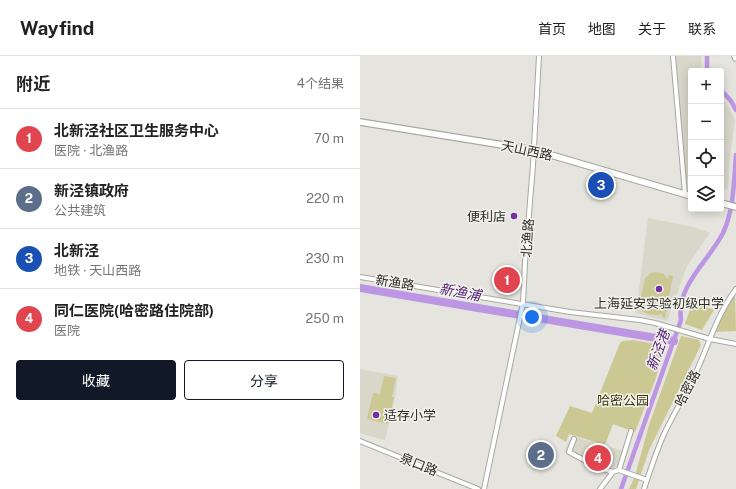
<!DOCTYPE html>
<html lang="zh">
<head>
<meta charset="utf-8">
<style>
  body { margin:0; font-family:"Public Sans","Noto Sans SC",sans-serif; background:#f2f2f2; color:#222 }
  .controls { position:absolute; right:12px; top:12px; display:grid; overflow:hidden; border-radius:4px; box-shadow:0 2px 10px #0003 }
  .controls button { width:36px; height:36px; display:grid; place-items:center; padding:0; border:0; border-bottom:1px solid #e0e0e0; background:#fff; color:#222; font:20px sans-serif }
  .you { position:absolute; left:172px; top:261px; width:14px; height:14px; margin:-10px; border:3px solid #fff; border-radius:50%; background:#1a73e8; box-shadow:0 0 0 6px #1a73e833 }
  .badge { display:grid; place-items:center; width:26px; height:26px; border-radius:50%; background:#111827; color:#fff; font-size:13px; font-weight:700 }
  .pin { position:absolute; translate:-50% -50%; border:2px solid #fff; box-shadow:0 1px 4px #0006 }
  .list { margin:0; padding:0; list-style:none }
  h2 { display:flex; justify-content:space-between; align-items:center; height:52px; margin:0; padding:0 16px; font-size:17px }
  h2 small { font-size:13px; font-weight:400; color:#767676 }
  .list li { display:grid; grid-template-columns:26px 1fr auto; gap:12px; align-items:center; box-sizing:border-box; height:60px; padding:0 16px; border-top:1px solid #e0e0e0 }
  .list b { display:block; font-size:15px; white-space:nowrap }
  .list p { margin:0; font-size:13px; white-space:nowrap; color:#767676 }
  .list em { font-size:13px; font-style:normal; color:#767676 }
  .actions { display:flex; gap:8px; padding:12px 16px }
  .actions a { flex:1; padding:9px 0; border:1px solid #111827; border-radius:4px; text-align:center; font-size:14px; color:#111827 }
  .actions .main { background:#111827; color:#fff }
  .icon { flex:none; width:22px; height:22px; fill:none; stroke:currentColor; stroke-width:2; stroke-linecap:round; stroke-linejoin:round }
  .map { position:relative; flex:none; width:376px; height:433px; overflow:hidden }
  header { display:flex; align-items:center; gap:24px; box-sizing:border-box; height:56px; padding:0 20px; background:#fff; border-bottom:1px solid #e0e0e0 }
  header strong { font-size:19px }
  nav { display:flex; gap:22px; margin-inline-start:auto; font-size:14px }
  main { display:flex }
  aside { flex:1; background:#fff }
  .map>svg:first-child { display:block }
  .built { fill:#d8d7ca }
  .green { fill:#ccc893 }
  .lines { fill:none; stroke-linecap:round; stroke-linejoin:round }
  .canal { stroke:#bc96e2; stroke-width:4.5 }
  .river { stroke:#bc96e2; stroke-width:8 }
  .minor-casing { stroke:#a8a8a2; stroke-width:6 }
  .major-casing { stroke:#a8a8a2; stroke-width:8 }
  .highway-casing { stroke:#a8a8a2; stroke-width:8 }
  .minor { stroke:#fff; stroke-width:4 }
  .major { stroke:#fff; stroke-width:5.5 }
  .highway { stroke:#fff; stroke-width:6 }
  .poi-dot { fill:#712fa3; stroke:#f2f2eb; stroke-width:1.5 }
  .labels { text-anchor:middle; stroke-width:3; stroke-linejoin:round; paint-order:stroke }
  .street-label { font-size:13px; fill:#2d2c2a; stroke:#f2f2eb }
  .poi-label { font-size:13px; fill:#2d2c2a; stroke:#f2f2eb; text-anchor:end }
  .park-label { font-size:13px; fill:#3b370f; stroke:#f2f2eb }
  .water-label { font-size:14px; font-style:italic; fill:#57257d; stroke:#f2f2eb }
</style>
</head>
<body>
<header>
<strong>Wayfind</strong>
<nav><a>首页</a><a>地图</a><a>关于</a><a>联系</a></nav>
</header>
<main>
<aside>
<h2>附近<small>4个结果</small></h2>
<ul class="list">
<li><span class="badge" style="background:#e0444e">1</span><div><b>北新泾社区卫生服务中心</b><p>医院 · 北渔路</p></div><em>70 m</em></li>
<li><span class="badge" style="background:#5c6f8a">2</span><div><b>新泾镇政府</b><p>公共建筑</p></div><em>220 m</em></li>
<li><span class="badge" style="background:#1a4fb4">3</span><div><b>北新泾</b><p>地铁 · 天山西路</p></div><em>230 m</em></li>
<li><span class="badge" style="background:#e0444e">4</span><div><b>同仁医院(哈密路住院部)</b><p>医院</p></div><em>250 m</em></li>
</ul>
<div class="actions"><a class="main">收藏</a><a>分享</a></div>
</aside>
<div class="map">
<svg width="376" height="433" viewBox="0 0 376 433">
  <rect width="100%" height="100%" fill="#e5e4de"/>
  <path class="built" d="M314,0H341L342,15H331V124L327,123Z
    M361,42L368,50L375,64L370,101L368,134L361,132Z
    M288,162L334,171L350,177L327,210L307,265L276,257Z
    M0,313L38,320L35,342L25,384L0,377Z
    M212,380L263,395L259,408L248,420L204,395Z"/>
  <path class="green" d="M296,216L304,218L308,223L309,219L313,220L305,262L302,261V258C293,260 283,259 279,250L285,222L291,217Z
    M375,238L376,275L354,276Z
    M333,245L354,254L342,274L325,268Z
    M321,280L339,284L341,289L289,394L276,433H269L275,420L289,369Z
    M273,284L301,289L303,295L296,322L275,376L253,368L245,389L209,378L206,386L196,380L210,350L232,357L260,287L263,285Z
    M24,320L36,322L32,341H34L28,368L7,363L13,337L20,338Z"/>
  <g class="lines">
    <path class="canal" d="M347,0V15
      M361,34L371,45L376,54
      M261,433L321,264C316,229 349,205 363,177C374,154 374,124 376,99"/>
    <path class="river" d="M0,232L314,285"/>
    <g class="minor-casing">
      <path id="minor" d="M313,0L325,138
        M0,221L210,256L280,264L295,267L350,283L376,288
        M214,383L209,396L237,411L253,416L259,414L287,424
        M0,385L118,433
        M259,414L271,375
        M124,433L163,247L165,207L173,109L179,0
        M240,433L253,416
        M284,433C290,415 296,396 304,378C313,359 324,341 334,321C348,291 356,260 376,233"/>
    </g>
    <g class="major-casing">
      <path id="major" d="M0,66L174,94L331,140
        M361,147L376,151"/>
    </g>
    <g class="highway-casing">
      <path id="highway" d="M375,0L376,2"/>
    </g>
    <use href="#minor" class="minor"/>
    <use href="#major" class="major"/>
    <use href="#highway" class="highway"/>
  </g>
  <g class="poi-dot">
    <circle cx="154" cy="160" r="4"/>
    <circle cx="299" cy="233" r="4"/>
    <circle cx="16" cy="359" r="4"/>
  </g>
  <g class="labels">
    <g class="street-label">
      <text transform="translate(167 94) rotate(12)" y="5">天山西路</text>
      <text transform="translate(167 182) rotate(-86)" y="5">北渔路</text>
      <text transform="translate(35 226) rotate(9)" y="5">新渔路</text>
      <text transform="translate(327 332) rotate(-63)" y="5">哈密路</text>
      <text transform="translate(59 408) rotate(22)" y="5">泉口路</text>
    </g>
    <g class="poi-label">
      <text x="146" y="165">便利店</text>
      <text x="299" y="252" text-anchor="middle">上海延安实验初级中学</text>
      <text x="24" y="364" text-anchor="start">适存小学</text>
    </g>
    <g class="park-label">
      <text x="263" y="349">哈密公园</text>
    </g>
    <g class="water-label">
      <text transform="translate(100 236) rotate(10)" y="5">新渔浦</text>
      <text transform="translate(298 294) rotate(-70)" y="5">新泾港</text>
    </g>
  </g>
</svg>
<div class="controls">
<button>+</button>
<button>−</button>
<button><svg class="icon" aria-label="locate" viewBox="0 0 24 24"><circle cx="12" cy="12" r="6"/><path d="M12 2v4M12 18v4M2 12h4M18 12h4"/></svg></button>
<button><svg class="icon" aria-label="layers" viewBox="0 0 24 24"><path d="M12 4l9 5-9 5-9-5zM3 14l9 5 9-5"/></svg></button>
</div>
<div class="you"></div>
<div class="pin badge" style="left:147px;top:224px;background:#e0444e">1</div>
<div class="pin badge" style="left:181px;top:399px;background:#5c6f8a">2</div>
<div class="pin badge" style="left:241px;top:129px;background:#1a4fb4">3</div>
<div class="pin badge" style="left:238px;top:402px;background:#e0444e">4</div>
</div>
</main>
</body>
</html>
